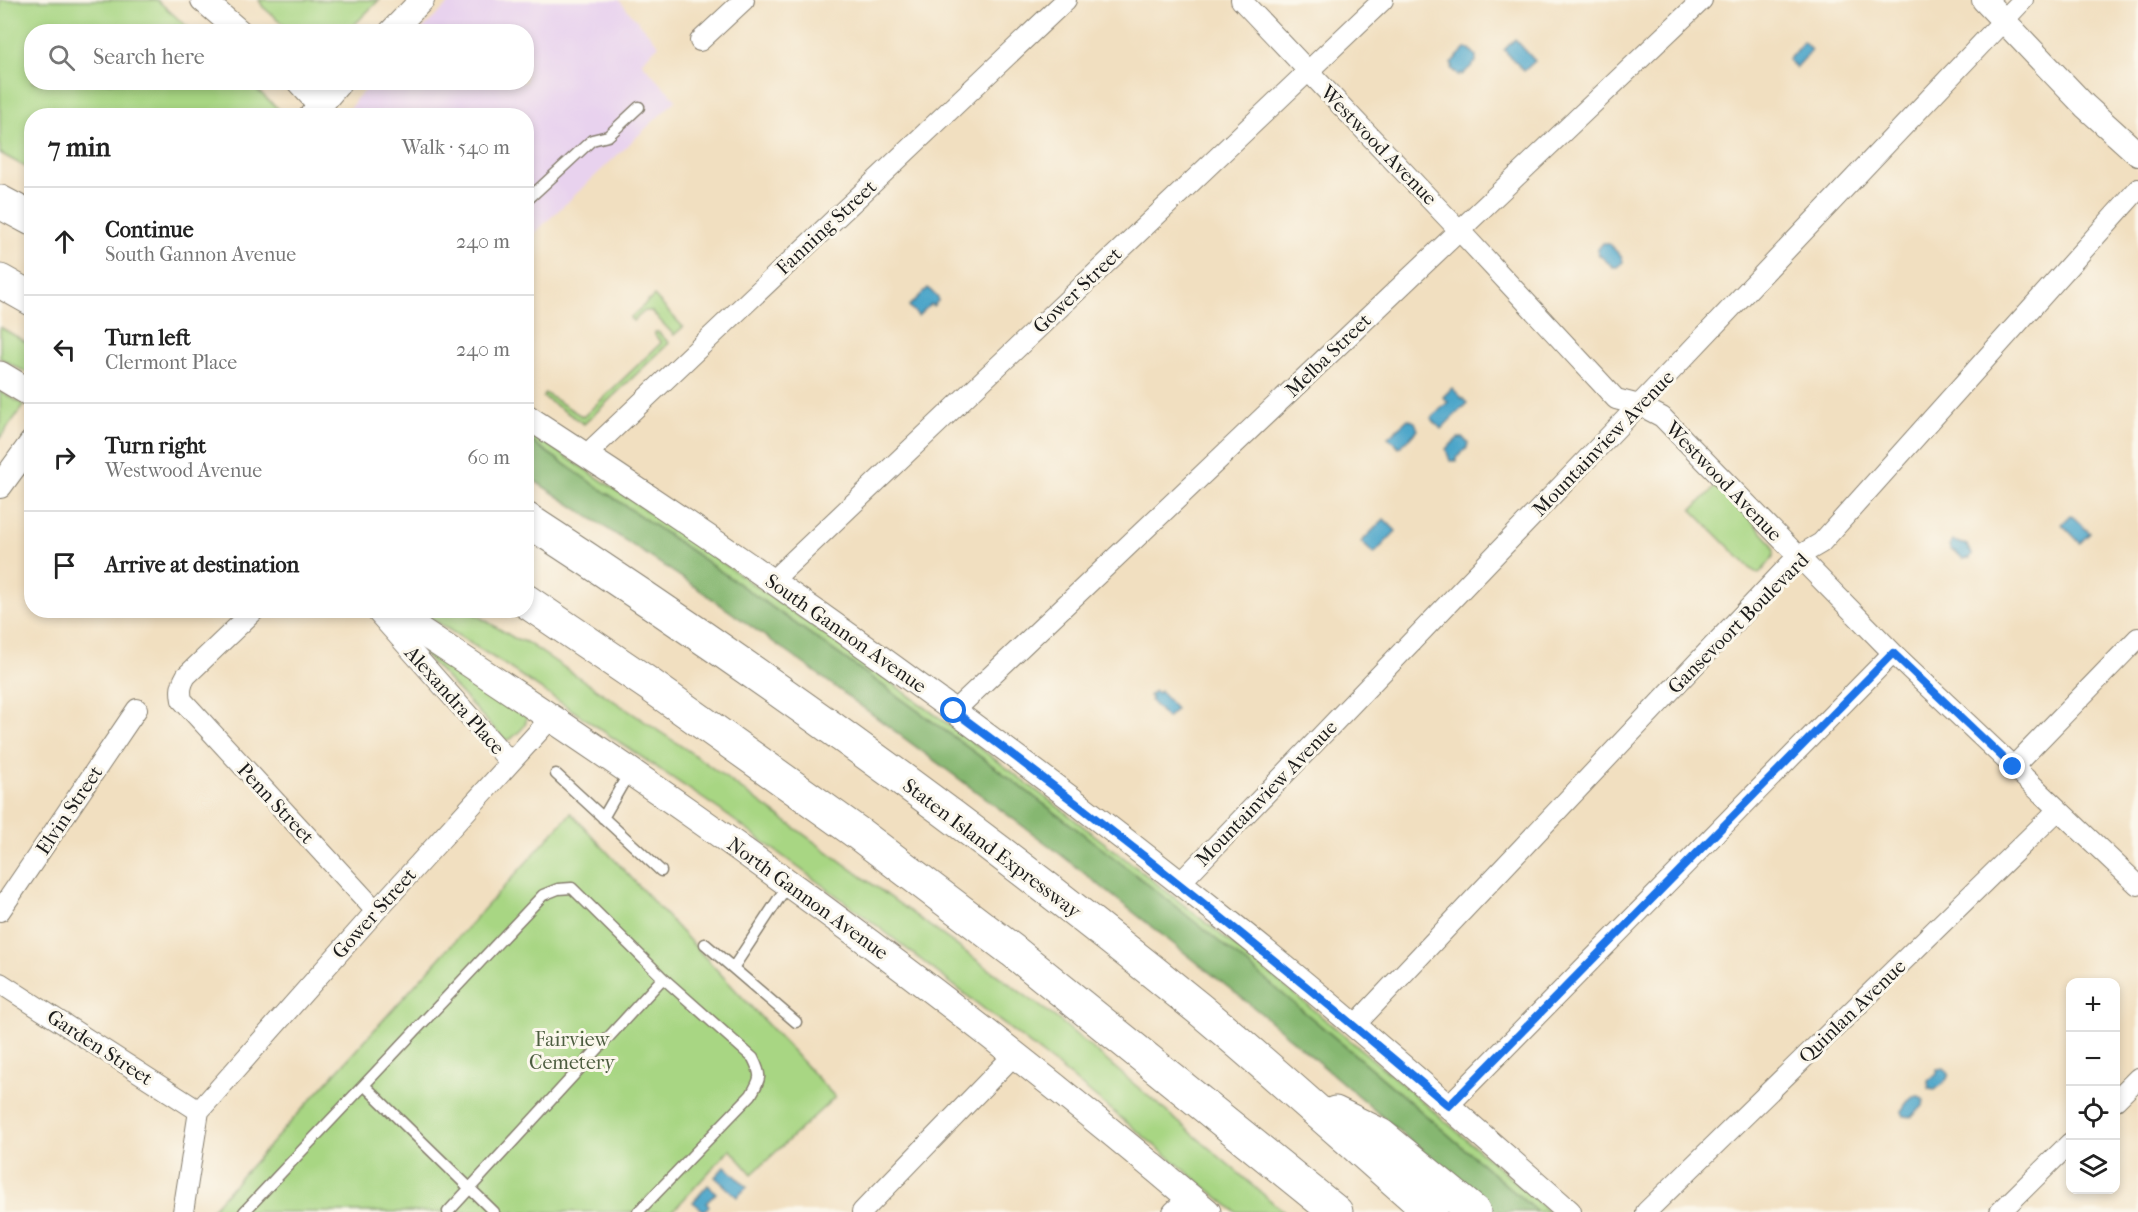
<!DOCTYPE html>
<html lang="en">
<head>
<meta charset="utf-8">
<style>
  body { margin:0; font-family:"IM FELL French Canon",serif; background:#f6f6f6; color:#222 }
  .controls { position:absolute; right:18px; bottom:18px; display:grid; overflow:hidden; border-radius:12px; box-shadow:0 3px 9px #0003 }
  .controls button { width:54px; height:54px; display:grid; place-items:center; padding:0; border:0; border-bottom:2px solid #e0e0e0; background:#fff; color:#222; font:30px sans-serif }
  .stop { position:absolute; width:18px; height:18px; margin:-14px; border:4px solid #1a73e8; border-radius:50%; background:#fff }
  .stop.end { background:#1a73e8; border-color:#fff; box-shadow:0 2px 6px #0008 }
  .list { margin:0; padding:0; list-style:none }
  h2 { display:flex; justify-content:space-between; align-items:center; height:78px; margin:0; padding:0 24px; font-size:26px }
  h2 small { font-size:20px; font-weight:400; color:#767676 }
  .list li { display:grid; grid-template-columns:39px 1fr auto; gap:18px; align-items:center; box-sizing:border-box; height:108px; padding:0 24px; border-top:2px solid #e0e0e0 }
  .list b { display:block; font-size:22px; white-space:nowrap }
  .list p { margin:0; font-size:20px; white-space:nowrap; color:#767676 }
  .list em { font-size:20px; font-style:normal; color:#767676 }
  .icon { flex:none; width:33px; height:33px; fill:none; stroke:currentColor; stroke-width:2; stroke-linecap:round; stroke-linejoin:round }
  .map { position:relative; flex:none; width:2138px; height:1212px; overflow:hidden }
  .search { position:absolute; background:#fff; box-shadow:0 3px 9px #0003; left:24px; top:24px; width:510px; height:66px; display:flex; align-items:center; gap:15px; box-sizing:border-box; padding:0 21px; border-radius:24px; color:#767676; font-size:22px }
  .panel { position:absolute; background:#fff; box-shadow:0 3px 9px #0003; left:24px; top:108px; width:510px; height:510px; border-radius:24px }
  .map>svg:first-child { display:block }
  .built { fill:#e8d2ee }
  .green { fill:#a8d683; stroke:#627950; stroke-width:1.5 }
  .forest { fill:#86b771; stroke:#516a46; stroke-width:1.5 }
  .water { fill:#4ca5c9; stroke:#346072; stroke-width:1.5 }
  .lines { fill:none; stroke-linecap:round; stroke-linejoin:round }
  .service-casing { stroke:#867e6e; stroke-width:13 }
  .minor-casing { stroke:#867e6e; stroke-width:22 }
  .tertiary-casing { stroke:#867e6e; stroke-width:26 }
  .secondary-casing { stroke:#867e6e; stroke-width:29 }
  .motorway-casing { stroke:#867e6e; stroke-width:35 }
  .service { stroke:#fff; stroke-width:10 }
  .minor { stroke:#fff; stroke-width:20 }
  .tertiary { stroke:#fff; stroke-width:24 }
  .secondary { stroke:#fff; stroke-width:27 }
  .motorway { stroke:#fff; stroke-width:33 }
  .route { stroke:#1a73e8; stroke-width:8 }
  .labels { text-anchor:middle; stroke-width:6; stroke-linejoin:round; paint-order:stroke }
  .street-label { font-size:20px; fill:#1c1c1c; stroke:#fbf7ec }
  .park-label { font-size:20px; fill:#4d5d40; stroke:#fbf7ec }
</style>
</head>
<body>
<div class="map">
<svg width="2138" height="1212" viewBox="0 0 2138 1212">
  <rect width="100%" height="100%" fill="#fbf7ec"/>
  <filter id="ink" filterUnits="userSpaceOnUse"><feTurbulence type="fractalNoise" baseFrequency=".0167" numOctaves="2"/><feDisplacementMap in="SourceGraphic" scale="12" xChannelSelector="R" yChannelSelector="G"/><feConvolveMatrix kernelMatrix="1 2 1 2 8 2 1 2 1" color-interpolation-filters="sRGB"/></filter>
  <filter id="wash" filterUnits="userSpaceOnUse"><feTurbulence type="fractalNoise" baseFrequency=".008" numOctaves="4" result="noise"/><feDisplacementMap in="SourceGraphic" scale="24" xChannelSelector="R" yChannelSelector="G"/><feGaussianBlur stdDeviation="1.35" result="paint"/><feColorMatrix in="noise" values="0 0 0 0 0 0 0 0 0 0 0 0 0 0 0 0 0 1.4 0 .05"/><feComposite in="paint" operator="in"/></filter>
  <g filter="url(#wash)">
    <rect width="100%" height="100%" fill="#f1dfc0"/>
    <path class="built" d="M453,0H619L659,45L641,62L676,100L527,240L526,116H346L356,99L372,83L526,82V32L420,31Z"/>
    <path class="green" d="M0,0H157L192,31L32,32V82L249,83L282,112L278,116H32L31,170L0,153Z
      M259,0H379L347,32L291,31L263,7Z
      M654,296L683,327L674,335L651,311H645L633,321L630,318Z
      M0,327L31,345V375L0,358Z
      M655,332H658L669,343L584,424L543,397L545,393L583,417L661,343L655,335Z
      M0,391L24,405L0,438Z
      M526,430C887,667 1227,925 1549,1212H1537C1394,1087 1250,963 1100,847C941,724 777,609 611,496C582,477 555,457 527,438Z
      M1718,484L1768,539C1781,555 1770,561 1759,574L1752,570L1692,510Z
      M419,611H470L514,638L526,642L696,756L1059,1020L1284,1212H1236L1055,1064L871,921L720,810L502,663Z
      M417,642L526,715C529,726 518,732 511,739L506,740L502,737L419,649Z
      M571,813L835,1097L752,1174L730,1149L672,1212H209Z"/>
    <path class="forest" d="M526,438C555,457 582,477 611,496C777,609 941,724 1100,847C1250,963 1394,1087 1537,1212H1494L1262,1014L1051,847L807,666L684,579L527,476Z"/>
    <path class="water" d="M1515,39L1535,61L1524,71L1504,50Z
      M1803,42L1812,50L1796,68L1788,60Z
      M1465,49H1470L1476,56V62L1462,75L1460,73L1458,76L1451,68L1453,66L1451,63Z
      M1603,243H1608L1622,257L1623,262L1617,267H1613L1598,254V249Z
      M928,288L938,298V301L933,306L931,304L918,316L909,306Z
      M1452,388L1467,403L1441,429L1431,418L1448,402L1443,397Z
      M1408,419L1415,422L1418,430L1399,448L1388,437Z
      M1458,438H1463L1468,443L1467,448L1456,458V461H1450L1446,449Z
      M2071,515L2090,533L2080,543L2062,524Z
      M1384,519L1396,531L1374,554L1361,542Z
      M1953,541L1967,545L1972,554L1970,558L1963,559L1956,552L1951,550L1949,546Z
      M1155,691L1158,693L1160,691L1176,709L1167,718L1150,700L1152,698L1149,696Z
      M1944,1068L1949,1074L1947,1080L1935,1090L1929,1089L1928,1081L1937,1073V1069Z
      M1919,1096L1924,1100L1923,1106L1912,1117L1904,1116L1902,1112C1903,1105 1911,1096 1919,1096Z
      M725,1166L747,1187L737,1197L715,1177Z
      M708,1185L716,1193L706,1203L709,1206L704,1211L693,1202Z"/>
  </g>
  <g filter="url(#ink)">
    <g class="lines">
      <g class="service-casing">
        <path id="service" d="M526,201L592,140L608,136L639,107
          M556,774L661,871
          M603,818L630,771
          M789,883L733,968L796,1022
          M705,944L733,968
          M244,1212L364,1085
          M448,1212L663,978
          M494,1212L364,1085L543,895L558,889L572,888L663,978L753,1058C762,1076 761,1078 751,1095L638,1212"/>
      </g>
      <g class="minor-casing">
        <path id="minor" d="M1241,0L1459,230L1616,399L1639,405L1662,417L1893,653L2138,885
          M700,41L744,0
          M586,455L1066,0
          M772,581L1383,0
          M255,610L186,676C181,685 180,690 182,700L376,911
          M375,610L510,762
          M954,711L1702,0
          M2013,767L2138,638
          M1180,883L1639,405L2023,0
          M0,911L137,709
          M0,983L199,1111
          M1354,1026L1797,557L1821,543L2138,189
          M2116,1100L2138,1078
          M1449,1105L1893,653
          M199,1111L376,911L551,718
          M183,1212L199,1111
          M862,1212L1014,1055
          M1173,1212L1189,1197
          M1646,1212L2058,810
          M2000,1212L2070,1143"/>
      </g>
      <g class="tertiary-casing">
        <path id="tertiary" d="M203,0L240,32
          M1984,0L2085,106L2138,154
          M391,32L422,0
          M299,82L320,105
          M311,116L340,82
          M526,416C772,575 1010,746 1238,929C1351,1020 1460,1116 1569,1212
          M0,486L32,442"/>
      </g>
      <g class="secondary-casing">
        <path id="secondary" d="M0,375L32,394
          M389,610C490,677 591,743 690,813C868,938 1041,1071 1207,1212"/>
      </g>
      <g class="motorway-casing">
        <path id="motorway" d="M0,202L32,219
          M0,281L32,299
          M526,519C758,670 983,833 1198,1008C1277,1074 1353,1144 1431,1212
          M526,601L650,685L859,834L1013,951L1336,1212
          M1335,1113L1380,1135L1474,1212"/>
      </g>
      <use href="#service" class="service"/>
      <use href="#minor" class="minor"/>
      <use href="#tertiary" class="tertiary"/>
      <use href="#secondary" class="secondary"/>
      <use href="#motorway" class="motorway"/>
    </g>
  </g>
  <g class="lines" filter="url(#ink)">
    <path class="route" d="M954,711C1124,837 1288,969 1449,1106L1893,653L2013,767"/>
  </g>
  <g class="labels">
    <g class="street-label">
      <text transform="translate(1379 145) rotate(46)" y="7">Westwood Avenue</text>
      <text transform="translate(826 227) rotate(-43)" y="7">Fanning Street</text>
      <text transform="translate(1077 290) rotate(-44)" y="7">Gower Street</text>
      <text transform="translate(1328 355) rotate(-44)" y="7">Melba Street</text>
      <text transform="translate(1603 443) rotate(-46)" y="7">Mountainview Avenue</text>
      <text transform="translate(1724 481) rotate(46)" y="7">Westwood Avenue</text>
      <text transform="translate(1738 623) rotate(-45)" y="7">Gansevoort Boulevard</text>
      <text transform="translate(846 633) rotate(35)" y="7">South Gannon Avenue</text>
      <text transform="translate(455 700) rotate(48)" y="7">Alexandra Place</text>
      <text transform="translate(1266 793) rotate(-46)" y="7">Mountainview Avenue</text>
      <text transform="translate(276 803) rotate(47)" y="7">Penn Street</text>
      <text transform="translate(69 810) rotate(-56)" y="7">Elvin Street</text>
      <text transform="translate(992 848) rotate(37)" y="7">Staten Island Expressway</text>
      <text transform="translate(808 898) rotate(36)" y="7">North Gannon Avenue</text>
      <text transform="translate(374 913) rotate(-48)" y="7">Gower Street</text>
      <text transform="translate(1852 1011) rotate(-44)" y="7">Quinlan Avenue</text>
      <text transform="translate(100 1047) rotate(33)" y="7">Garden Street</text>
    </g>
    <g class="park-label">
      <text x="572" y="1046">Fairview<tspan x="572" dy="23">Cemetery</tspan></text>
    </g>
  </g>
</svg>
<div class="controls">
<button>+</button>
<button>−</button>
<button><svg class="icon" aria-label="locate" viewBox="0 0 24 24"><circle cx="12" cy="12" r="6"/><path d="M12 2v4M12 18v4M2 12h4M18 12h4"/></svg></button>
<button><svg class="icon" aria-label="layers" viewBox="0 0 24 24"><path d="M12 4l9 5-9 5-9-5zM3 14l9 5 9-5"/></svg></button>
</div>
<div class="stop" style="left:954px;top:711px"></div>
<div class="stop end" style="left:2013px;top:767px"></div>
<div class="search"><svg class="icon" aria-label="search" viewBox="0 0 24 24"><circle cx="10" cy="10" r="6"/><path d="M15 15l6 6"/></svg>Search here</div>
<section class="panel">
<h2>7 min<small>Walk · 540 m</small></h2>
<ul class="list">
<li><svg class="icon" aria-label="ahead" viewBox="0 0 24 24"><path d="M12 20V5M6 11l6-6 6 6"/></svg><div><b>Continue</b><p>South Gannon Avenue</p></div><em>240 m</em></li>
<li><svg class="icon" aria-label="left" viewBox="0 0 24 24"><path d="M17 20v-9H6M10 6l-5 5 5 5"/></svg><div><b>Turn left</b><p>Clermont Place</p></div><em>240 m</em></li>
<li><svg class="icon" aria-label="right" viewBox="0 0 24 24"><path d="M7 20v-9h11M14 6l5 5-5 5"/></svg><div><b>Turn right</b><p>Westwood Avenue</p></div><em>60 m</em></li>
<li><svg class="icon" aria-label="arrive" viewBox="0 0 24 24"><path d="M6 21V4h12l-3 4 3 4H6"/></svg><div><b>Arrive at destination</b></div></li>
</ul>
</section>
</div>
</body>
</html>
